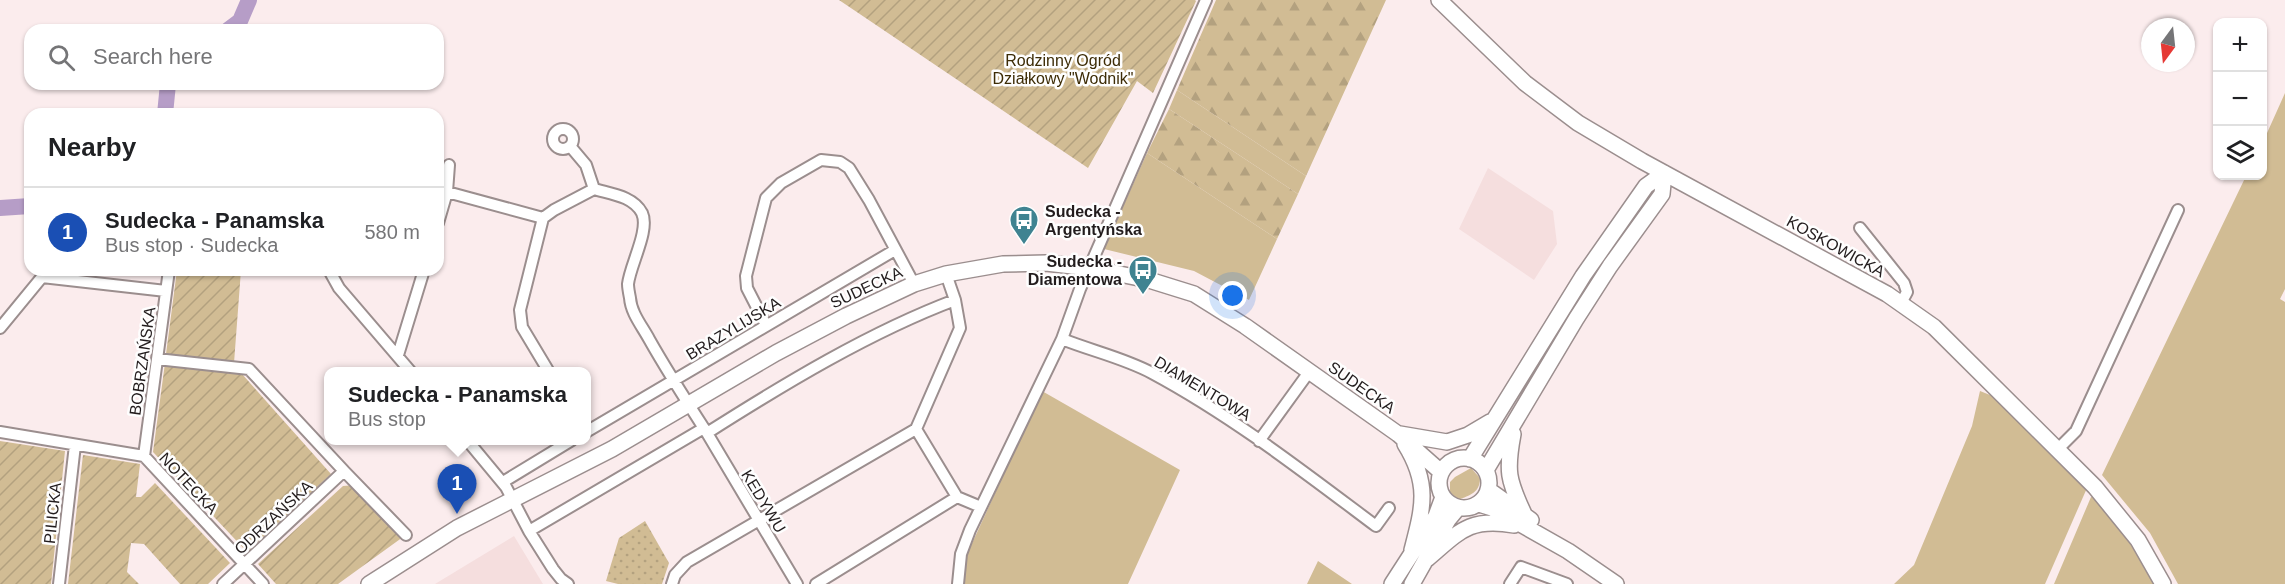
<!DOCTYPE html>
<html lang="en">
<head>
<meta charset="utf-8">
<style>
  body { margin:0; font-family:Arial,sans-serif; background:#f2f2f2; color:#202124 }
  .controls { position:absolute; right:18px; top:18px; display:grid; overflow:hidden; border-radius:12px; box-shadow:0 2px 4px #0004 }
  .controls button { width:54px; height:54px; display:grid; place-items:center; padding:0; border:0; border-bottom:2px solid #e0e0e0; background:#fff; color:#202124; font:30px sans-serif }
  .compass { position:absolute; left:2141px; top:18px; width:54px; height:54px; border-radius:50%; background:#fff; box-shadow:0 2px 4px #0004; rotate:195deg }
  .you { position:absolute; left:1233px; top:296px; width:21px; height:21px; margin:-15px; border:4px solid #fff; border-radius:50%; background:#1a73e8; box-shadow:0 0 0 9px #1a73e833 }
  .badge { display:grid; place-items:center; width:39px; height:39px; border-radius:50%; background:#3f8391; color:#fff; font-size:20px; font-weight:700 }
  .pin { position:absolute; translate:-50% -50px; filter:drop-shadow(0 2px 3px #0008) }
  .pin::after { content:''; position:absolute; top:32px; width:21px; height:18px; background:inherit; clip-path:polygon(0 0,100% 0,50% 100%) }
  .popup { position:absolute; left:324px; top:367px; width:267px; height:78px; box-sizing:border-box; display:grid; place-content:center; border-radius:12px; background:#fff; filter:drop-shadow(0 2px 4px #0005); font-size:20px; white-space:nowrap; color:#757577 }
  .popup b { font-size:22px; color:#202124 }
  .popup::after { content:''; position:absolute; left:50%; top:100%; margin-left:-12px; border:12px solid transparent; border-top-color:#fff }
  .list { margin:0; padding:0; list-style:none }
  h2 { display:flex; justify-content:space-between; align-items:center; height:78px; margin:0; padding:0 24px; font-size:26px }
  h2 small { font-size:20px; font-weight:400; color:#757577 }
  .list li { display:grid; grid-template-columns:39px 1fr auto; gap:18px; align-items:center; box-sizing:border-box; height:90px; padding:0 24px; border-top:2px solid #e0e0e0 }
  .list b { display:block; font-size:22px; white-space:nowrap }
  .list p { margin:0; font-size:20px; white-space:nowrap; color:#757577 }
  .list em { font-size:20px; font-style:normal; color:#757577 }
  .icon { flex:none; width:33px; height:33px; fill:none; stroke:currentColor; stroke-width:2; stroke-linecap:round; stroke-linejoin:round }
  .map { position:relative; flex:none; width:2285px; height:584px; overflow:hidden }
  .search { position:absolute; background:#fff; box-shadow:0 2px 4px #0004; left:24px; top:24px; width:420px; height:66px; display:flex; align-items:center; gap:15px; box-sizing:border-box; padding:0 21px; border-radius:18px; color:#757577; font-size:22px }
  .panel { position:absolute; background:#fff; box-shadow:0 2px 4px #0004; left:24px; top:108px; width:420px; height:168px; border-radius:18px }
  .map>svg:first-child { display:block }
  .built { fill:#f5dede }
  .grass { fill:#d1bc94 }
  .forest { fill:url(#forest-firs) }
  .park { fill:url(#park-dots) }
  .garden { fill:url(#garden-furrows) }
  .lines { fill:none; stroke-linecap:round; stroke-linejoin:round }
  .river { stroke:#b69dc7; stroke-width:16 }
  .street-casing { stroke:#9b8e8e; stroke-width:14 }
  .secondary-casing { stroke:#9b8e8e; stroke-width:18 }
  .street { stroke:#fff; stroke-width:10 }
  .secondary { stroke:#fff; stroke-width:15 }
  .labels { text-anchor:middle; stroke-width:5; stroke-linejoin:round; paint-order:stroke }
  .park-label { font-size:16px; fill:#3d2c06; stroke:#fefefe }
  .poi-label { font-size:16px; font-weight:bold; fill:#221c1d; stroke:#fefefe; text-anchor:start }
  .street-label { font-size:16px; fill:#221c1d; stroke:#fefefe }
</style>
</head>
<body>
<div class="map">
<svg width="2285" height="584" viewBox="0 0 2285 584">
  <defs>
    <pattern id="forest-firs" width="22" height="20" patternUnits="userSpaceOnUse" patternTransform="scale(1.5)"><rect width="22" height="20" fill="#d1bc94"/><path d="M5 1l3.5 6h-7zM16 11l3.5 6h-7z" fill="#b3a17f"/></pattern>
    <pattern id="park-dots" width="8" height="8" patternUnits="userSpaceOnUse" patternTransform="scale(1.5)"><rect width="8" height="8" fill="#d1bc94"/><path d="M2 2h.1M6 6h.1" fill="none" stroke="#b3a17f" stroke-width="1.8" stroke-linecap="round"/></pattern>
    <pattern id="garden-furrows" width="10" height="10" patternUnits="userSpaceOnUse" patternTransform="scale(1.5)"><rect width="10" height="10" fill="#d1bc94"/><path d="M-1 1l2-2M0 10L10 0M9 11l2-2" fill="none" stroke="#b3a17f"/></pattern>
  </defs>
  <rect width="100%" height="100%" fill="#fbeced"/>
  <path class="built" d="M1488,168L1553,211L1557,244L1534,280L1459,229Z
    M514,536L543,584H435Z"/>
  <path class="grass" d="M1177,90L1306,176L1298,194L1169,109Z
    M2285,93V289L2280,299L2285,302V584H2178L2150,533L2102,475L2246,176H2262L2263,142Z
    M1147,153L1277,239L1249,300L1194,271L1104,249Z
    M1042,391L1180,470L1128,584H964L963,563Z
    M1980,391L1995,397L2087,488L2045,584H1894L1914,565L1972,426Z
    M1471,468L1480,478C1480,493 1470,495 1458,500L1450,492V482L1455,477Z
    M2091,497H2094L2125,535L2154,584H2054Z
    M1318,561L1352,584H1307Z"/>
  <path class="forest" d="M1216,0H1386L1306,176L1177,90Z
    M1169,109L1298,194L1277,239L1147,153Z"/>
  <path class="park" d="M645,521L669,563L662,584H618L606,581L619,538Z"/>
  <path class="garden" d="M839,0H1195L1196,1L1153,93L1137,81L1088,168Z
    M177,270H241L234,363L166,354Z
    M165,363L242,374L331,474L247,552L153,452Z
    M0,441L65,451L51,584H0Z
    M83,455L140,464L136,497H141L155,483L230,563L208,584H180L144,544L131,543L127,572L139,584H68Z
    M356,485L403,537L338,584H276L258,564L343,486Z"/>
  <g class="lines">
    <path class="river" d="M228,30L240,21L249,0
      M165,114L168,84
      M0,208L30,206"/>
    <g class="street-casing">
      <path id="street" d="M553 139a10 10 0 1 1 20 0a10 10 0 1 1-20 0Z
        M570,146L586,165L594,189C611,194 633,196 642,213C650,230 630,265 628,284C628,288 629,293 630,298C631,313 642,326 649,339C667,371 687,402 707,433C784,384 870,332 955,300
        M447,192L449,165
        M543,218L520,310L522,327L549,372
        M543,218L554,210L594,189
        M438,223L447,192L543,218
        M1860,228L1904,283L1907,292L1901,303
        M329,270L339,288L411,372
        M766,325L747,288L746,276L766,198L781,183L821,160L840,162L849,168L869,200L914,284
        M0,328L42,277L166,291
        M1062,339C1092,351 1124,358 1152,373C1232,416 1304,472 1376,526L1389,508
        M398,355L424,270
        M157,359L249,369L344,471L223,584
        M0,432L144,456L263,584
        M586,432L895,250
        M707,433L797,584
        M467,440L506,487L529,531L553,569L561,579L568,584
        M1259,441L1309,372
        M2058,449L2076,431L2178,210
        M144,456L169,270
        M344,471L406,535
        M503,482L572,440
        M957,497L981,507
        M529,531L704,428
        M59,584L75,445
        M672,584L675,575L687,562L916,429L960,328L955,300L946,274
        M816,584L957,497L916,429
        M958,584L961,554L970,530L1062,339L1080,289L1206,0
        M1510,584L1521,567L1567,584"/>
    </g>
    <g class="secondary-casing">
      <path id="secondary" d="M1439,0L1525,83L1578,123L1642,161L1887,294L1934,327L2095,487L2138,540L2163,584
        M1400,434L1447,442L1468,435L1490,422
        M1513,434C1506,471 1508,480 1524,514
        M1405,444C1430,484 1423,508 1412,550
        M1439 483a25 25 0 1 1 50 0a25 25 0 1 1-50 0Z
        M1470,459L1583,276L1646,186L1664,173
        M1486,470L1576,319L1610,266L1662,194L1664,173
        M1489,490L1531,520
        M1479,504L1492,508L1568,551L1616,584
        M1427,559C1459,532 1469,517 1514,525
        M369,584L457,528L612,449L776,353L846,316L914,284L946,274L1003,264L1046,263L1090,268L1149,280L1194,294L1245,326L1398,434L1441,472
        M1392,584L1436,516L1443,497
        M1412,584L1448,520L1458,508"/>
    </g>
    <use href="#street" class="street"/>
    <use href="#secondary" class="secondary"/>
  </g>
  <defs>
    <g id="bus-pin" transform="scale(1.5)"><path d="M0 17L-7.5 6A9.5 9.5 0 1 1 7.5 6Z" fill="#3f8391" stroke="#fefefe"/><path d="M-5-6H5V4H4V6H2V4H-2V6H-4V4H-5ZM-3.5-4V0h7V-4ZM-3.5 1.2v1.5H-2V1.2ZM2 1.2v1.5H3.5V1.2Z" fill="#fff"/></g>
  </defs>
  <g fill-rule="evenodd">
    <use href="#bus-pin" x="1024" y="220"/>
    <use href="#bus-pin" x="1143" y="270"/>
  </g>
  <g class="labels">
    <g class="park-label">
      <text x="1063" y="66">Rodzinny Ogród<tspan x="1063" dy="18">Działkowy "Wodnik"</tspan></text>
    </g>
    <g class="poi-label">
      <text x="1045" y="217">Sudecka -<tspan x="1045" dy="18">Argentyńska</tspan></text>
      <text x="1122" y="267" text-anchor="end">Sudecka -<tspan x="1122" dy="18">Diamentowa</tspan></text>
    </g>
    <g class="street-label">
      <text transform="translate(1836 246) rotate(29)" y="6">KOSKOWICKA</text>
      <text transform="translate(866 287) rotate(-25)" y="6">SUDECKA</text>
      <text transform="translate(733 328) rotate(-31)" y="6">BRAZYLIJSKA</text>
      <text transform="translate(142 361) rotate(-82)" y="6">BOBRZAŃSKA</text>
      <text transform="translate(1362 387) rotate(35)" y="6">SUDECKA</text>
      <text transform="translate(1203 388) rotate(31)" y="6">DIAMENTOWA</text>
      <text transform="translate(189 483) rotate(47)" y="6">NOTECKA</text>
      <text transform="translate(764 501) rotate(59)" y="6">KEDYWU</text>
      <text transform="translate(52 513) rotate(-84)" y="6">PILICKA</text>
      <text transform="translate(273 517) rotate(-43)" y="6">ODRZAŃSKA</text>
    </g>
  </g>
</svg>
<div class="controls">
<button>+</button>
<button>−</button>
<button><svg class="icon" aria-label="layers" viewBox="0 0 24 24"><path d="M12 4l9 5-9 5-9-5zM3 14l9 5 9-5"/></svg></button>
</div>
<svg class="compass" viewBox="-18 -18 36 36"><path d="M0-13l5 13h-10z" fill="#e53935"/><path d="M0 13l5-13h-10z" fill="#757577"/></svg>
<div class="you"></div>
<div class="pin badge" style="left:457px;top:514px;background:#1a4fb4">1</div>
<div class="popup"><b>Sudecka - Panamska</b>Bus stop</div>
<div class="search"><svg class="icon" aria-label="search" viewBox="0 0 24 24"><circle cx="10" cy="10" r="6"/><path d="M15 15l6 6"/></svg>Search here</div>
<section class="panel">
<h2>Nearby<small></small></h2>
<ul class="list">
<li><span class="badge" style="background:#1a4fb4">1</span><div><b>Sudecka - Panamska</b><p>Bus stop · Sudecka</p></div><em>580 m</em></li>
</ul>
</section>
</div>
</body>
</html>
